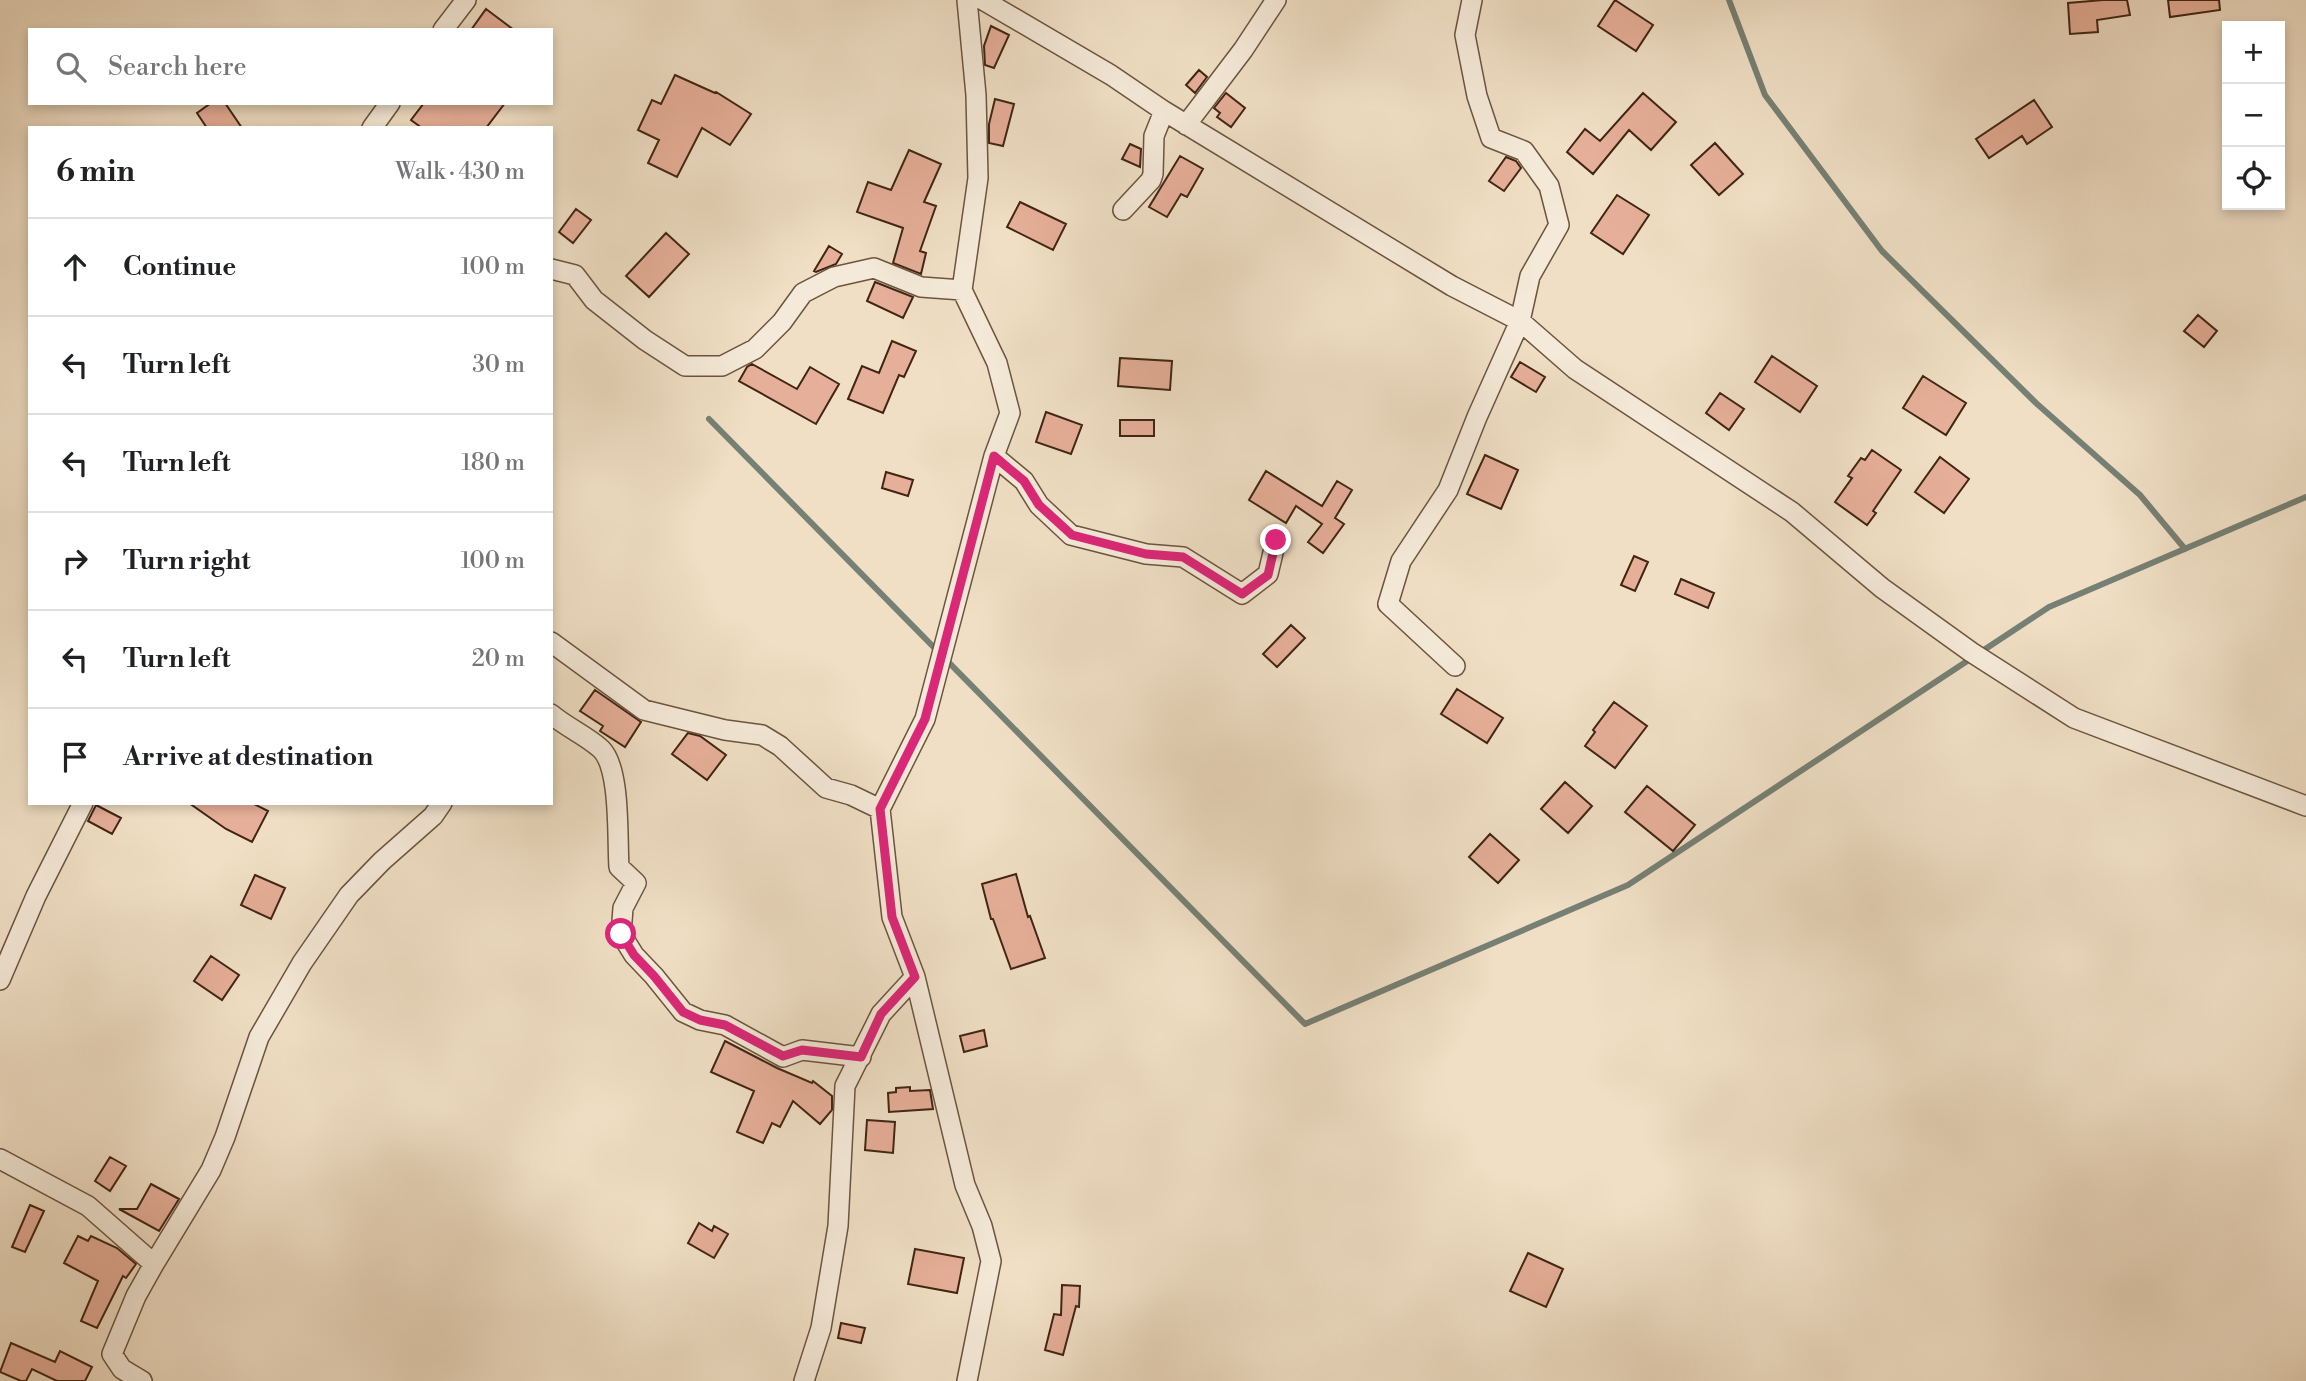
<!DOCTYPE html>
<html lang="en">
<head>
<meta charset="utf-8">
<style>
  body { margin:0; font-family:"Libre Bodoni",serif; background:#f6f6f6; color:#202124 }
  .controls { position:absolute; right:21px; top:21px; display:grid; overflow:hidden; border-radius:0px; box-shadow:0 4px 10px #0003 }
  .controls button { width:63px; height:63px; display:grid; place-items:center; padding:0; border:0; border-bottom:2px solid #e0e0e0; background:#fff; color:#202124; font:35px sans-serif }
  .stop { position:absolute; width:21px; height:21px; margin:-16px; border:5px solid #db2777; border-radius:50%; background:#fff }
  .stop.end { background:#db2777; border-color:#fff; box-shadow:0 2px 7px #0008 }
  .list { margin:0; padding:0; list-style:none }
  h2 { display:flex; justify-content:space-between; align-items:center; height:91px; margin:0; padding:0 28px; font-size:30px }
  h2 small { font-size:23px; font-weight:400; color:#757577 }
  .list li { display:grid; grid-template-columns:46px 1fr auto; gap:21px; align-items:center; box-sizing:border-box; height:98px; padding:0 28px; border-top:2px solid #e0e0e0 }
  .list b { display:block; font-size:26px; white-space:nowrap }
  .list em { font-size:23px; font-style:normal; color:#757577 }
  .icon { flex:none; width:38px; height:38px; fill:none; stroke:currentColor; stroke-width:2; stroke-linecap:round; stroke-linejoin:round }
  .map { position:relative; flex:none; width:2306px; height:1381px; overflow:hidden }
  .search { position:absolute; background:#fff; box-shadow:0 4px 10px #0003; left:28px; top:28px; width:525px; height:77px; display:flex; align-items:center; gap:18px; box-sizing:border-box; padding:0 24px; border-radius:0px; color:#757577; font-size:26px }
  .panel { position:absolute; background:#fff; box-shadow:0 4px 10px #0003; left:28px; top:126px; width:525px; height:679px; border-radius:0px }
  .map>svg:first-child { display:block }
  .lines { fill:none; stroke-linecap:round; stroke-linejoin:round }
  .stream { stroke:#768074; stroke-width:6 }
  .building { fill:#e6af99; stroke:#402512; stroke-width:2 }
  .street-casing { stroke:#6c543f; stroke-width:22 }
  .street { stroke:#f5ead9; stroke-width:19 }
  .route { stroke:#db2777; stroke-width:9 }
</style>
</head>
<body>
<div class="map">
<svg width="2306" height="1381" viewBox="0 0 2306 1381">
  <rect width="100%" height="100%" fill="#f0dfc5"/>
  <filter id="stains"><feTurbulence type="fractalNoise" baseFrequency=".00286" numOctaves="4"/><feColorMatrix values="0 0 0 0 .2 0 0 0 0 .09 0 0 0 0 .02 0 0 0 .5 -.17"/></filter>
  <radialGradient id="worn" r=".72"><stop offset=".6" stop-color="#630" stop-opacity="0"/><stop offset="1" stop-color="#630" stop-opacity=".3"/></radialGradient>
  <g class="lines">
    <path class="stream" d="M1729,0L1765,95L1882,251L2036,403L2140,495L2185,549
      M709,419L1305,1024L1628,885L2049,607L2306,497"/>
  </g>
  <path class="building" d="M1615,0L1653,25L1636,51L1598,26Z
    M2103,0H2127L2130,15L2097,20L2098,32L2070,34L2068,3Z
    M2168,0H2219L2220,10L2170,17Z
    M486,9L514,30H471Z
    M991,26L1009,35L994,68L985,65L984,46Z
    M1199,70L1207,77L1195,93L1186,85Z
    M675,75L715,93L716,92L751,114L730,145L702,128L677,177L648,163L659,140L638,130L652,100L661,104Z
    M1226,93L1245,108L1231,127L1217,117L1220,113L1214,108Z
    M1643,93L1676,122L1651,150L1629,130L1593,174L1567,152L1585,129L1600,141Z
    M995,99L1014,104L1003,146L989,143V124Z
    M2034,100L2052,127L2027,144L2022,136L1989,158L1976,139Z
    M211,103H225L242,128H207L197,113Z
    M424,103H505L486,128H422L411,120Z
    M1715,143L1743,174L1719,195L1691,165Z
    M1130,144L1141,149L1140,167L1122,159Z
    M909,150L941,164L924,202L936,206L920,251L926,253L921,274L893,263L903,228L857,212L868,182L891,190Z
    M1180,156L1203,169L1187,197L1181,194L1167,217L1149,207Z
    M1506,157L1516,161L1521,168L1504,191L1489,181Z
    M1617,195L1649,215L1623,254L1591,233Z
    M1020,202L1066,224L1053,250L1007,227Z
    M576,209L591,220L573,243L559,232Z
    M666,233L689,254L649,297L626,276Z
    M829,246L842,254L836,264L816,272L814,271Z
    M875,282L913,297L903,318L867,301Z
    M2198,315L2217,331L2204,347L2184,331Z
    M892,341L916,351L904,377L899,375L883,413L848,399L862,366L879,373Z
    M1772,356L1817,386L1800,412L1755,382Z
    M1120,358L1172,361L1170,390L1118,386Z
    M1520,362L1545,377L1536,392L1511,377Z
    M752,364L797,389L810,367L839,384L816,424L739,381L747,367Z
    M1923,376L1966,403L1946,435L1903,408Z
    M1720,393L1744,409L1729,430L1706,413Z
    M1046,412L1082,425L1071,454L1036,442Z
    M1120,420H1154V436H1120Z
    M1872,450L1901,470L1873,511L1876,513L1867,525L1835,502L1852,478L1848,476L1861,458L1865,460Z
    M1485,455L1518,470L1501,509L1467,494Z
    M1940,457L1969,479L1944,513L1915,492Z
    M1266,471L1322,506L1337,481L1352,490L1335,518L1344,524L1323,553L1308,542L1322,524L1296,506L1286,523L1249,500Z
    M886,472L913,480L908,496L882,488Z
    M1634,556L1648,562L1635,591L1621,585Z
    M1681,579L1714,593L1708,608L1675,594Z
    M1291,625L1305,638L1277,667L1263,654Z
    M1457,689L1503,718L1487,743L1441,714Z
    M595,690L641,722L625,747L600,731L603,726L580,711Z
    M1614,702L1647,726L1615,768L1585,746L1595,732L1593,730Z
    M688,733L700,736L726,755L707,780L672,754Z
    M1565,782L1592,806L1568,833L1541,809Z
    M1647,786L1695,825L1673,851L1625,812Z
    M189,803H252L268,811L252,842L226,829Z
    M96,805L121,818L112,834L88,821Z
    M1490,834L1519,860L1498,883L1469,857Z
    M1016,874L1028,917L1030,916L1045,958L1011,969L993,919H991L982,884Z
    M255,875L285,888L271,919L241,905Z
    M211,956L239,975L222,1000L194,981Z
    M984,1030L987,1046L964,1052L960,1036Z
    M725,1041L777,1068L812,1083L813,1081L832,1096V1110L820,1124L793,1101L780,1127L772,1123L763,1143L737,1132L754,1091L711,1072Z
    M910,1087V1091L930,1090L933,1109L889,1112L888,1093L896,1092V1088Z
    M867,1120L895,1122L893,1153L865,1150Z
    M110,1157L126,1166L110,1191L95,1181Z
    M151,1184L179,1199L159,1231L119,1209H137Z
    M30,1205L44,1211L25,1252L12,1247Z
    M699,1223L712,1231L714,1226L728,1234L714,1258L688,1243Z
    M78,1236L88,1241L91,1236L117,1248L136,1264L126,1278L123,1276L97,1328L81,1321L98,1281L64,1263Z
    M915,1249L964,1258L957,1293L908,1284Z
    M1528,1253L1563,1269L1546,1307L1510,1291Z
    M1062,1285L1080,1286L1079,1307L1076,1306L1063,1355L1045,1350L1054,1314L1061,1315Z
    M841,1323L865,1328L861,1343L838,1338Z
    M11,1343L55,1362L60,1351L92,1367L85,1381H57L32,1369L26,1381H21L0,1372Z"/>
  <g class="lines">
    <g class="street-casing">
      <path id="street" d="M983,0L1111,75L1164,111L1452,286L1520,321L1575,369L1792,512L1882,588L1971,652L2074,718L2306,806
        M443,30L466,0
        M1186,125L1243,50L1276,0
        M372,128L390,103
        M1123,210L1151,180L1153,174L1154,136L1164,111
        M551,269L575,275L594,300L645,340L685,366H722L755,349L782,322L803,293L834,277L874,268L921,287L962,290
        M994,456L1024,481L1039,505L1071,535L1146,554L1183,557L1242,594L1268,574L1276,540
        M551,642L644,710L725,730L762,735L780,746L826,788L851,795L880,809
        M1455,666L1388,604L1401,561L1448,490L1477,417L1520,321L1530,276L1559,225L1549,186L1524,151L1491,138L1477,96L1465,35L1472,0
        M551,714C566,727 587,736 601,749C621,768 617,839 619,867L636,883L623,908L621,934L634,955L654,976L683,1012L700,1020L725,1025L783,1057L802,1050L861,1057
        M0,980L36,896L83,803
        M0,1159L88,1206L154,1264L211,1170L225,1137L259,1037L302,963L349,895L382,861L433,816L442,803
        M142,1381L122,1369L112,1354L136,1296L154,1264
        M804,1381L821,1328L838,1226L845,1086L881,1014L915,977
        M967,1381L991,1261L982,1226L965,1185L915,977L892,917L880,809L925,719L994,456L1010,413L997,363L962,290L978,178L976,95L967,0"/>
    </g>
    <use href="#street" class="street"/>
  </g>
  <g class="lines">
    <path class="route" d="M621,934L634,955L654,976L683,1012L700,1020L725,1025L783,1056L802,1050L861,1057L881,1014L915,977L892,917L880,809L925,719L994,456L1024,481L1039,505L1072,535L1146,554L1183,557L1242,594L1268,575L1276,540"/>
  </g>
  <rect width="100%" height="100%" filter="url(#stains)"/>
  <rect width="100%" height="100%" fill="url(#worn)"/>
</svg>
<div class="controls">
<button>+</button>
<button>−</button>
<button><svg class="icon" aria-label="locate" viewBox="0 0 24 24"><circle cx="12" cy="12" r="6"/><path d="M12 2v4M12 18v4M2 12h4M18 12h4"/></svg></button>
</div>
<div class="stop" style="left:621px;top:934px"></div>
<div class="stop end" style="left:1276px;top:540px"></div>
<div class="search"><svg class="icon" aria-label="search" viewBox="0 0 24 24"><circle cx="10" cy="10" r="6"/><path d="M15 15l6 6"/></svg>Search here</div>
<section class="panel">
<h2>6 min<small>Walk · 430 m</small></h2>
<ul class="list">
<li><svg class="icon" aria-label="ahead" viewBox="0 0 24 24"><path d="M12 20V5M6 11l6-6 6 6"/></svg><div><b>Continue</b></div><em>100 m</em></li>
<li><svg class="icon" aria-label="left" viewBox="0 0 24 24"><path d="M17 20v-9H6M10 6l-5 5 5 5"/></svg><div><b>Turn left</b></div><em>30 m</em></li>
<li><svg class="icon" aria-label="left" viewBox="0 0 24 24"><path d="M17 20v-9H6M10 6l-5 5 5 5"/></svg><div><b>Turn left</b></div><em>180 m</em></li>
<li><svg class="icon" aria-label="right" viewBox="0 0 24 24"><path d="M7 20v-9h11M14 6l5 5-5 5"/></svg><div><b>Turn right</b></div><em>100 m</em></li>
<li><svg class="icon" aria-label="left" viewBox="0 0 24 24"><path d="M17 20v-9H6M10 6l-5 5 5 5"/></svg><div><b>Turn left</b></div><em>20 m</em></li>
<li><svg class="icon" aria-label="arrive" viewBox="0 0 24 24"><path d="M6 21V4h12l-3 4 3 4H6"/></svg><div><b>Arrive at destination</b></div></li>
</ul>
</section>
</div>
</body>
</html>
